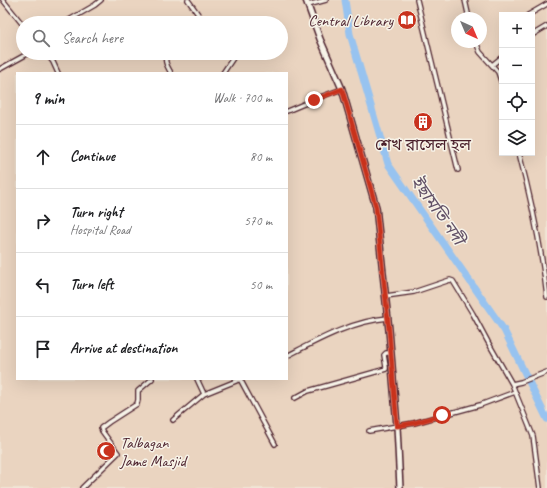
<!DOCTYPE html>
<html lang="en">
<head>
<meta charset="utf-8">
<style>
  body { margin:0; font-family:Caveat,"Noto Sans Bengali",sans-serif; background:#f2f2f2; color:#202124 }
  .controls { position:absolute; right:12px; top:12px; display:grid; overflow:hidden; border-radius:0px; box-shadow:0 4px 16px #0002 }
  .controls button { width:36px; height:36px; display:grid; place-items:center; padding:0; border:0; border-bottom:1px solid #e0e0e0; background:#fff; color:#202124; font:20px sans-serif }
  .compass { position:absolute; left:451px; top:12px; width:36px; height:36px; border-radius:50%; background:#fff; box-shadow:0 4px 16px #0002; rotate:136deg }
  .stop { position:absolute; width:12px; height:12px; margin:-9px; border:3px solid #c8321e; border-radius:50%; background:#fff }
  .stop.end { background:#c8321e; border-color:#fff; box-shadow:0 1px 4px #0008 }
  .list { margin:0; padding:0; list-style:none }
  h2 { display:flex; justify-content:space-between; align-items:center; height:52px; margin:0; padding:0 16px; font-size:17px }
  h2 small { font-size:13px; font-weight:400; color:#757577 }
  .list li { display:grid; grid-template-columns:26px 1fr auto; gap:12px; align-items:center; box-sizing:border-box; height:64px; padding:0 16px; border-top:1px solid #e0e0e0 }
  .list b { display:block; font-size:15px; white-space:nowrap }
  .list p { margin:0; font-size:13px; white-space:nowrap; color:#757577 }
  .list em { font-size:13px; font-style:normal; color:#757577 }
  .icon { flex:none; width:22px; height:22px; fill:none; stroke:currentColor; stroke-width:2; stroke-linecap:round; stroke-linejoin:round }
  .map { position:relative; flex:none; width:547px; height:488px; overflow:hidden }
  .search { position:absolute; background:#fff; box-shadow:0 4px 16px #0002; left:16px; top:16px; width:272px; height:44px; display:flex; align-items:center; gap:10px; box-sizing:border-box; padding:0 14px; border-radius:22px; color:#757577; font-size:15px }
  .panel { position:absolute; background:#fff; box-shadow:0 4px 16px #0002; left:16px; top:72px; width:272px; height:308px; border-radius:0px }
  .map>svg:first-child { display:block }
  .built { fill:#ead4c0; fill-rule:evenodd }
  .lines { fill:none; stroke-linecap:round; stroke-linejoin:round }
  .river { stroke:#97c3f0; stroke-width:7 }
  .minor-casing { stroke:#4a1f2b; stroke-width:6 }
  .secondary-casing { stroke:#4a1f2b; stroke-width:8 }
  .minor { stroke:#f7f3e8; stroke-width:3.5 }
  .secondary { stroke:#f7f3e8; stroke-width:5 }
  .route { stroke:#c8321e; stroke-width:5 }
  .labels { text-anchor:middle; stroke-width:3; stroke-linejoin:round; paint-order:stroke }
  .poi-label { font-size:16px; fill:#4a1f2b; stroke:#f7f3e8; text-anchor:end }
  .water-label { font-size:17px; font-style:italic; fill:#615066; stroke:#f7f3e8 }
</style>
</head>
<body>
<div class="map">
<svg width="547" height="488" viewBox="0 0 547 488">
  <rect width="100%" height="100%" fill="#f1e5d6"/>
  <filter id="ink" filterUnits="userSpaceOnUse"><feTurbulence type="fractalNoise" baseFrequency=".025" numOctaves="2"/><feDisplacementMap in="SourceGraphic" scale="8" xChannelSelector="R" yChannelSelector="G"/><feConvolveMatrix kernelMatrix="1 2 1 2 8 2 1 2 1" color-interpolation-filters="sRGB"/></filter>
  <g filter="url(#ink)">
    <path class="built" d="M0,0H547V488H0ZM502,15H532V153H502ZM457,18H481V42H457ZM23,23H281V53H23ZM17,73H287V379H17Z"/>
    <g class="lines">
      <path class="river" d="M345,0L350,34L388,164L504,330L547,419"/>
      <g class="minor-casing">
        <path id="minor" d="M3,0L23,25
          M188,0L200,17V20L196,23
          M417,0L458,170
          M465,0L469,18
          M308,5L326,0
          M528,15L547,4
          M64,23L95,5L101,0
          M532,35L547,26
          M476,42L480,52L498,72L502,84
          M46,53L53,62L58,73
          M168,53C163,60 167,66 171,73
          M492,65L502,57
          M0,69L29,53
          M223,73L233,58L238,53
          M287,111L323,96L342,89
          M519,153C531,199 542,250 547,297
          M386,296L414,292L450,280L453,281L473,314L488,342L512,384L533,436L540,488
          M287,356C318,340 352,321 388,318
          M197,379L204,394L241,379
          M240,379L275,444
          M512,384L521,382L547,372
          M295,398L308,391L386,369V367L384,355L386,353H391
          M173,420L204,394
          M369,431L414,423L480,405L515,392
          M82,488L118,453L102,431L101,428L109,422L137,404L138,400V391L152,379"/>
      </g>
      <g class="secondary-casing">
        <path id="secondary" d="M306,0L320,39L342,89L376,207L389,330L397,426L400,488"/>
      </g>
      <use href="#minor" class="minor"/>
      <use href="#secondary" class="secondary"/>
    </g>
  </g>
  <g class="lines" filter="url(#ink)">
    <path class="route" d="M314,100L342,89L376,207L389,330L397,426L414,423L442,415"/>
  </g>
  <defs>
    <g id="library-disc" transform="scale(1)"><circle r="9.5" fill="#c8321e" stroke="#f7f3e8"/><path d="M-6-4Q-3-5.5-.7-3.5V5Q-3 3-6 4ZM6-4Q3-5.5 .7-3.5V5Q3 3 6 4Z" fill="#fff"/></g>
    <g id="building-disc" transform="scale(1)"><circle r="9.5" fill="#c8321e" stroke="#f7f3e8"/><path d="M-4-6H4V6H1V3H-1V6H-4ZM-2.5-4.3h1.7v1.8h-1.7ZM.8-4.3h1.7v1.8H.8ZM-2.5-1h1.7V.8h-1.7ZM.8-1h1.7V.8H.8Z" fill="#fff"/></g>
    <g id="mosque-disc" transform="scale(1)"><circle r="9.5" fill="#c8321e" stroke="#f7f3e8"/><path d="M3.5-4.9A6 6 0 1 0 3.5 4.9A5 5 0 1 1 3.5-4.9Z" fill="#fff"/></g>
  </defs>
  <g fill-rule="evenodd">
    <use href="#library-disc" x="407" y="20"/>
    <use href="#building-disc" x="423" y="122"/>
    <use href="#mosque-disc" x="106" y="451"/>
  </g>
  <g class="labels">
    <g class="poi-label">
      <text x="393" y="26">Central Library</text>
      <text x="423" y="150" text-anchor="middle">শেখ রাসেল হল</text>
      <text x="120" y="448" text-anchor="start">Talbagan<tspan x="120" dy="18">Jame Masjid</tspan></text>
    </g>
    <g class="water-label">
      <text transform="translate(438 210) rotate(55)" y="6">ইছামতি নদী</text>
    </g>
  </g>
</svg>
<div class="controls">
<button>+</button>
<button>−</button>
<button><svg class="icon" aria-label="locate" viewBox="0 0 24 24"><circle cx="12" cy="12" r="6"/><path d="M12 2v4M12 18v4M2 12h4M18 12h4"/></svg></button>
<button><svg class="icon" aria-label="layers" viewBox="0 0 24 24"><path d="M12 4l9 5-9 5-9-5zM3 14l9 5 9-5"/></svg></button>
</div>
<svg class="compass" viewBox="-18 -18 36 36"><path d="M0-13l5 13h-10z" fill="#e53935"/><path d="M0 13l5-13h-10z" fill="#757577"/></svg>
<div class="stop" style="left:442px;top:415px"></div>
<div class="stop end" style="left:314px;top:100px"></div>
<div class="search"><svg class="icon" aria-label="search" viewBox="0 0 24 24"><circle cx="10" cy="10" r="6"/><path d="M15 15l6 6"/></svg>Search here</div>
<section class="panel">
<h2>9 min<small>Walk · 700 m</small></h2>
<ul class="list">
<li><svg class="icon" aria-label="ahead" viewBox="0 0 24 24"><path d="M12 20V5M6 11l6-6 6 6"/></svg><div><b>Continue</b></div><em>80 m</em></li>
<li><svg class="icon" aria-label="right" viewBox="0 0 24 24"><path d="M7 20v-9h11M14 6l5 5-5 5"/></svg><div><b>Turn right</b><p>Hospital Road</p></div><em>570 m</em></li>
<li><svg class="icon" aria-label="left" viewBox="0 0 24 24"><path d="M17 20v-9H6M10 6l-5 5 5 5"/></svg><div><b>Turn left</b></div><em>50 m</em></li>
<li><svg class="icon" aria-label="arrive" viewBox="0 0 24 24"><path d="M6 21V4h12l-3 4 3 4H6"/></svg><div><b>Arrive at destination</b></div></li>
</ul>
</section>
</div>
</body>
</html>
